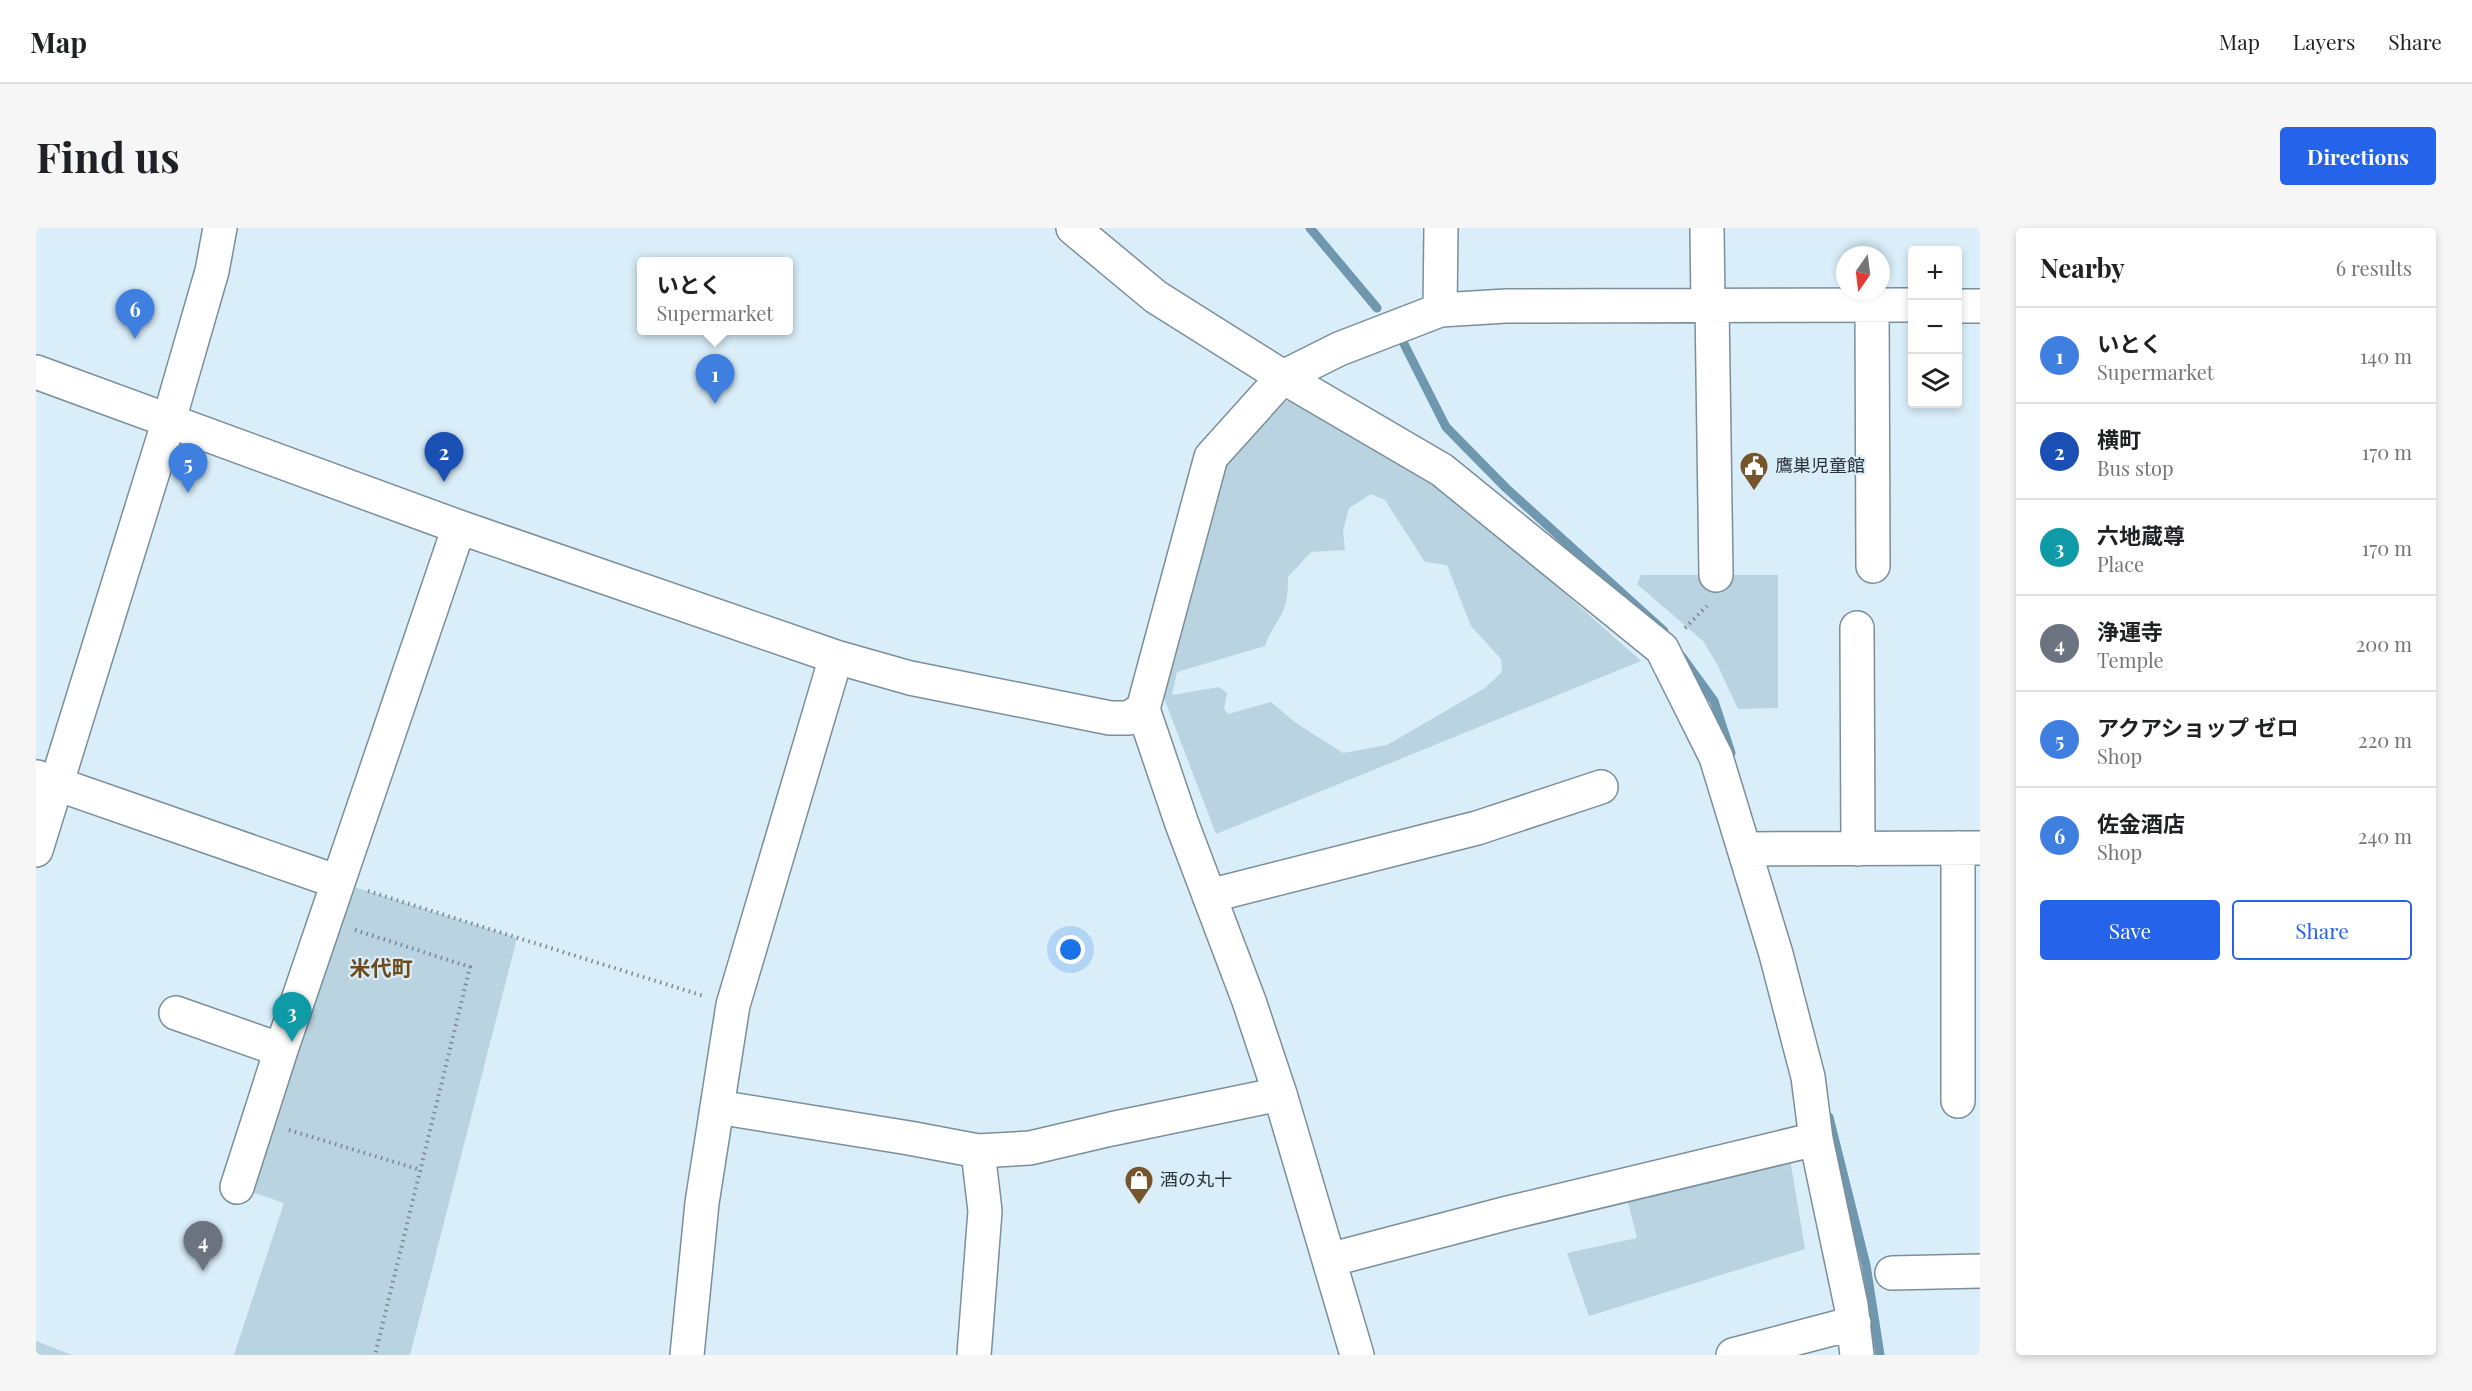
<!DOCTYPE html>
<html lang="en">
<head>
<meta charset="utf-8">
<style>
  body { margin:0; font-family:"Playfair Display","Noto Sans JP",serif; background:#f6f6f6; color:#202124 }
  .controls { position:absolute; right:18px; top:18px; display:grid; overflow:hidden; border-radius:6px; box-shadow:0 3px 9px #0003 }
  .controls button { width:54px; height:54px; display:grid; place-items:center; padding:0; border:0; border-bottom:2px solid #e0e0e0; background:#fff; color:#202124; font:30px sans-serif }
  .compass { position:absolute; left:1800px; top:18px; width:54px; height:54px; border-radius:50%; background:#fff; box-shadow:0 3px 9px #0003; rotate:194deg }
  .you { position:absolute; left:1035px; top:722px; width:21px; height:21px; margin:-15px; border:4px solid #fff; border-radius:50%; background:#1a73e8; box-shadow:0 0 0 9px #1a73e833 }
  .badge { display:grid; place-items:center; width:39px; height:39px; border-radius:50%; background:#2563eb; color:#fff; font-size:20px; font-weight:700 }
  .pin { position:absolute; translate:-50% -50px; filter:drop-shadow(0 2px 3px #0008) }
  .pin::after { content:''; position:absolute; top:32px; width:21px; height:18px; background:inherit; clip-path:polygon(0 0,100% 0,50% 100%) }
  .popup { position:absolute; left:601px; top:29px; width:156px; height:78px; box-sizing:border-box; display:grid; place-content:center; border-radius:6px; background:#fff; filter:drop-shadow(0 2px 4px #0005); font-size:20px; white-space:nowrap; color:#757577 }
  .popup b { font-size:22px; color:#202124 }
  .popup::after { content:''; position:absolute; left:50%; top:100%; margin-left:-12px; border:12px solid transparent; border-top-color:#fff }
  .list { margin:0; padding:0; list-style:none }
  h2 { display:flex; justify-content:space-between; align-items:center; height:78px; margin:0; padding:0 24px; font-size:26px }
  h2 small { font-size:20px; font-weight:400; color:#757577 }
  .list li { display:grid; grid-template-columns:39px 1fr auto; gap:18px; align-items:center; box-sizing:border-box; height:96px; padding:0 24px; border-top:2px solid #e0e0e0 }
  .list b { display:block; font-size:22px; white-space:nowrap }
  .list p { margin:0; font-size:20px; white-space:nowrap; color:#757577 }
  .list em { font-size:20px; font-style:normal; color:#757577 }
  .actions { display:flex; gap:12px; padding:18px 24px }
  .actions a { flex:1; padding:14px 0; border:2px solid #2563eb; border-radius:6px; text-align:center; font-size:21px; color:#2563eb }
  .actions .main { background:#2563eb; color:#fff }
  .icon { flex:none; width:33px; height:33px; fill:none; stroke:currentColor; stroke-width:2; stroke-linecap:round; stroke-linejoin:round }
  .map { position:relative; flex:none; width:1944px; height:1127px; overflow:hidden; border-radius:6px }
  header { display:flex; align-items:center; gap:36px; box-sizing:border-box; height:84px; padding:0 30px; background:#fff; border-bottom:2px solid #e0e0e0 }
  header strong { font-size:28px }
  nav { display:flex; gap:33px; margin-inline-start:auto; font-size:21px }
  .intro { display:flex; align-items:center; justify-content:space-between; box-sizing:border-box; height:144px; padding:0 36px }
  h1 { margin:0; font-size:42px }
  .button { padding:15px 27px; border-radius:6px; background:#2563eb; color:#fff; font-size:21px; font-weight:700 }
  main { display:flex; gap:36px; padding:0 36px }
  aside { flex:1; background:#fff; border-radius:6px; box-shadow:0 3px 9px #0003 }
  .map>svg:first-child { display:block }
  .green { fill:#b9d3e1; fill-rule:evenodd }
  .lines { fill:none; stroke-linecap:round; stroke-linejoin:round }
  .stream { stroke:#6f98af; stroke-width:9 }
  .minor-casing { stroke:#7b8e99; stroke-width:36 }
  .path { stroke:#7a8890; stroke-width:4; stroke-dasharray:1.5 4.5; stroke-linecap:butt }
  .minor { stroke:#fff; stroke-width:33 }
  .labels { text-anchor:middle; stroke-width:4.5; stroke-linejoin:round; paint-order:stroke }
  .poi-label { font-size:18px; fill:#2c3439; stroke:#d9eef9; text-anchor:start }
  .quarter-label { font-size:21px; font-weight:bold; fill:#6e4919; stroke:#d9eef9 }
</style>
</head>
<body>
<header>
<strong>Map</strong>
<nav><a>Map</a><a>Layers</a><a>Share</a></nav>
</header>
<div class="intro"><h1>Find us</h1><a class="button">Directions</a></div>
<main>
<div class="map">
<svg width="1944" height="1127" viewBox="0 0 1944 1127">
  <rect width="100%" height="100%" fill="#d9eef9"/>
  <path class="green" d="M1257,169L1400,251L1605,433L1180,606L1128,470L1181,250L1230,187ZM1335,266L1349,272L1389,334L1411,337L1435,398L1465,431L1466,444L1449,460L1351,517L1307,525L1260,495L1235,474L1192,486L1188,481L1191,465L1183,459L1136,467L1141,444L1229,418C1233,405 1239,399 1245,387C1252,375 1252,362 1252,349L1275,324L1309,322L1307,303L1313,280Z
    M1605,347H1742V480L1702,481L1681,436L1667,413L1601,356Z
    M302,654L481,710L374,1127H198L248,975L201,959Z
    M1753,925L1769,1021L1553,1088L1531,1025L1601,1010L1589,963Z
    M0,1113L36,1127H0Z"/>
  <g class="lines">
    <path class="stream" d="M1274,0L1341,80
      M1366,112L1410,199L1470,260L1628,403
      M1646,429L1678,473L1695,525
      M1793,889L1830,1037L1844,1127"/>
    <g class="minor-casing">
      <path id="minor" d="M1037,0L1120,69L1247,149L1406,242L1626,421L1680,529L1740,726L1772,849L1780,911L1815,1077L1821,1127
        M1671,0L1672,77
        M1676,77L1680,347
        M1836,77L1837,338
        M1922,78H1944
        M1404,82L1405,0
        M0,144L423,299L800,429L874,450L1074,490H1093L1107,481
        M1821,400L1822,621
        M1,549L302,654
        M1709,621L1944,620
        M0,622L133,192L176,43L184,0
        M1173,668L1441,600L1565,559
        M140,785L245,822
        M1922,873V620
        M681,879L873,910L942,923L994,920L1075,901L1244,866
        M201,959L245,822L423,299
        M1293,1032L1472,985L1780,911
        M1856,1045L1944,1043
        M651,1127L666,975L697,777L800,429
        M938,1127L949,983L942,923
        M1321,1127L1244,866L1213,773L1146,596L1107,481L1175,229L1247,149L1303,121L1404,82L1470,78L1876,77
        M1697,1127L1818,1095"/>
    </g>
    <path class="path" d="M1649,400L1671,378
      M332,663L668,768
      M319,702L434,739L339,1127
      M253,902L385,942"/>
    <use href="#minor" class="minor"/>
  </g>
  <defs>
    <g id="civic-pin" transform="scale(1.5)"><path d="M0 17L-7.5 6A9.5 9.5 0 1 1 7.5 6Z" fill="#76542c" stroke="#d9eef9"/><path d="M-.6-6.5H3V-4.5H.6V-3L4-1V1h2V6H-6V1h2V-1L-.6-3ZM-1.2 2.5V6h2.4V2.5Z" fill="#fff"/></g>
    <g id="shop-pin" transform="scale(1.5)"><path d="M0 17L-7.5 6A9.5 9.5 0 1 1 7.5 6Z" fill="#76542c" stroke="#d9eef9"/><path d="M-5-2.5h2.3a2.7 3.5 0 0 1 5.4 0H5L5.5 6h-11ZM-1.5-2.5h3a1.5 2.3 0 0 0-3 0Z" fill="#fff"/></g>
  </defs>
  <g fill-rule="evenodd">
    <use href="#civic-pin" x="1718" y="238"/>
    <use href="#shop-pin" x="1103" y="952"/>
  </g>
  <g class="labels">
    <g class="poi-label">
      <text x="1739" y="244">鷹巣児童館</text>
      <text x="1124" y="958">酒の丸十</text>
    </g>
    <g class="quarter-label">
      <text x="345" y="748">米代町</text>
    </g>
  </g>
</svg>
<div class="controls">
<button>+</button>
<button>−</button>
<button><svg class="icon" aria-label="layers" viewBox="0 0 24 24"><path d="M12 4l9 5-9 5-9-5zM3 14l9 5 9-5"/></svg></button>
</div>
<svg class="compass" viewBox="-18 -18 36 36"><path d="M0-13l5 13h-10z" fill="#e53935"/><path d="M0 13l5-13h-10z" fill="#757577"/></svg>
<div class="you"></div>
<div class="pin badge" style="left:679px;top:176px;background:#3f7fe0">1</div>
<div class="popup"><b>いとく</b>Supermarket</div>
<div class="pin badge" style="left:408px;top:254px;background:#1a4fb4">2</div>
<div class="pin badge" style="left:256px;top:814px;background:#0f9aa8">3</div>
<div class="pin badge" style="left:167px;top:1043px;background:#6b7280">4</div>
<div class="pin badge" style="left:152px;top:265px;background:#3f7fe0">5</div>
<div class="pin badge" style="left:99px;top:111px;background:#3f7fe0">6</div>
</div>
<aside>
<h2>Nearby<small>6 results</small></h2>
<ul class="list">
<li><span class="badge" style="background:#3f7fe0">1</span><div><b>いとく</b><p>Supermarket</p></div><em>140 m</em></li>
<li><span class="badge" style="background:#1a4fb4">2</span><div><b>横町</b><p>Bus stop</p></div><em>170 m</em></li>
<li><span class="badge" style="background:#0f9aa8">3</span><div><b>六地蔵尊</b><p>Place</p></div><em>170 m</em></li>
<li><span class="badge" style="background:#6b7280">4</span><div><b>浄運寺</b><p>Temple</p></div><em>200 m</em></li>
<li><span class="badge" style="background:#3f7fe0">5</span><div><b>アクアショップ ゼロ</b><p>Shop</p></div><em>220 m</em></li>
<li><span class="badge" style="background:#3f7fe0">6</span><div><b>佐金酒店</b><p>Shop</p></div><em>240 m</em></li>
</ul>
<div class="actions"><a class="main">Save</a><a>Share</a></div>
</aside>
</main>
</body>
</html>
